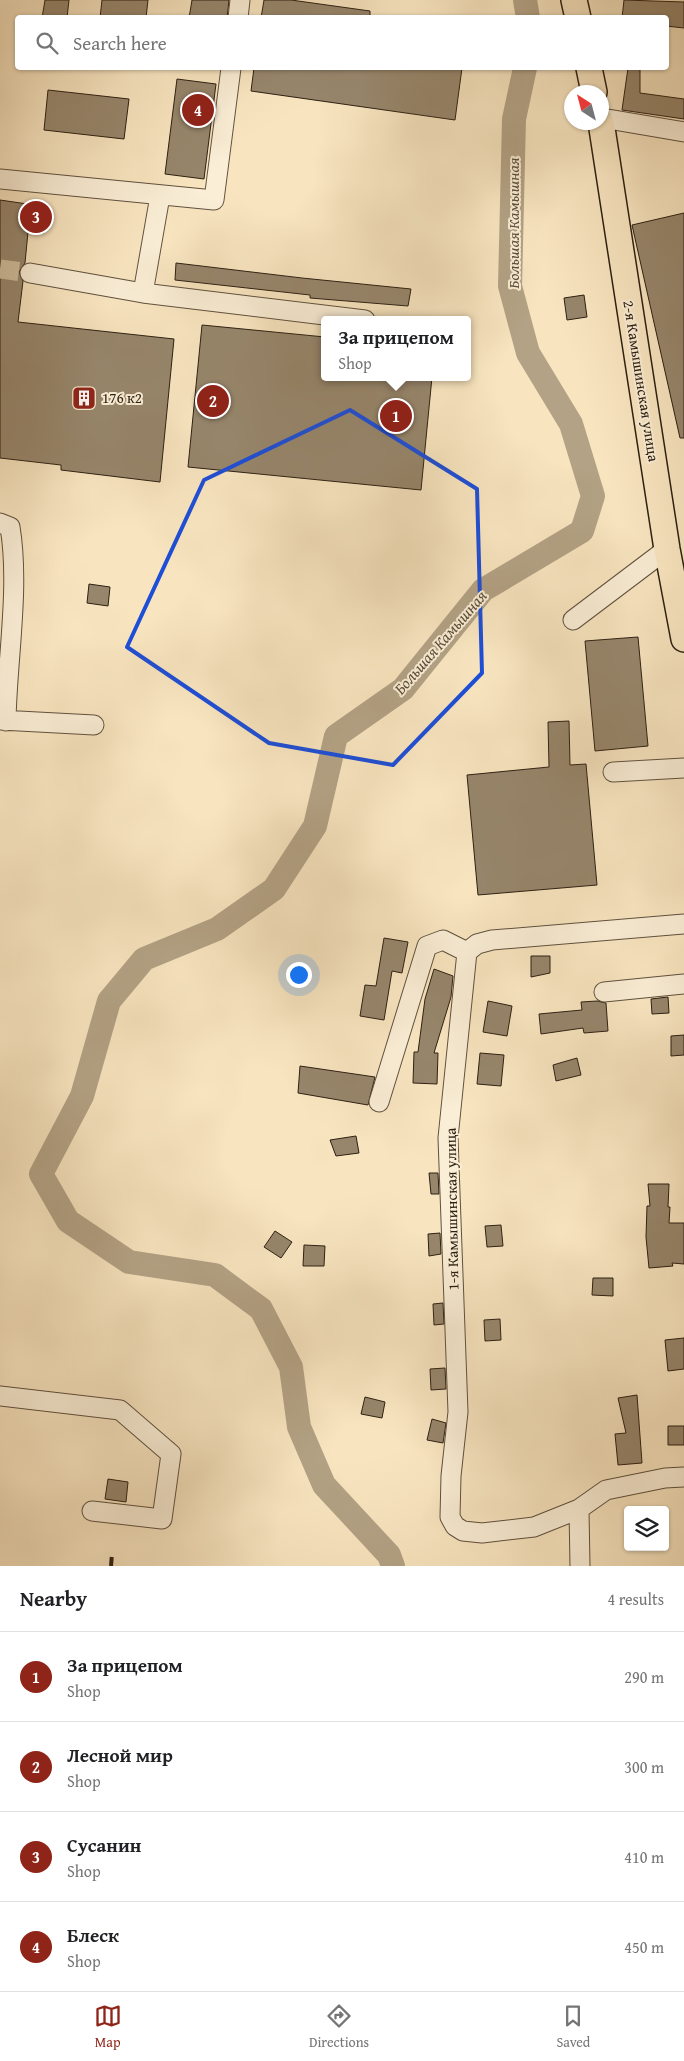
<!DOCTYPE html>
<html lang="en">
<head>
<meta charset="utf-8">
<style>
  body { margin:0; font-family:"Gentium Book Plus",serif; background:#f6f6f6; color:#202124 }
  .controls { position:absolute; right:15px; bottom:15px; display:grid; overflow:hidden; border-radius:5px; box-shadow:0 1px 4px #0004 }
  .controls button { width:45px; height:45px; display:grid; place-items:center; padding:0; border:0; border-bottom:1px solid #e0e0e0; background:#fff; color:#202124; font:25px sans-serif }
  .compass { position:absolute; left:564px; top:85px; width:45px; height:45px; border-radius:50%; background:#fff; box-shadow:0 1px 4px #0004; rotate:324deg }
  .you { position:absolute; left:298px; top:974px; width:18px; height:18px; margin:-12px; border:4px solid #fff; border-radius:50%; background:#1a73e8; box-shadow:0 0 0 8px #1a73e833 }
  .badge { display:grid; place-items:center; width:32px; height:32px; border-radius:50%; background:#8f2418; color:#fff; font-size:16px; font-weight:700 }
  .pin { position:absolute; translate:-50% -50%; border:2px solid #fff; box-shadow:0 1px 5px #0006 }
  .popup { position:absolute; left:321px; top:316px; width:150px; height:65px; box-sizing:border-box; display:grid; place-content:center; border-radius:5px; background:#fff; filter:drop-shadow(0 1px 4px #0005); font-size:16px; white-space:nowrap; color:#757577 }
  .popup b { font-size:19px; color:#202124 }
  .popup::after { content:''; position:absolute; left:50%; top:100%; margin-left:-10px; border:10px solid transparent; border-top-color:#fff }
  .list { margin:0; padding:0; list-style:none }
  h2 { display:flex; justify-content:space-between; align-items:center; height:65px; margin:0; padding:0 20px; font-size:21px }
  h2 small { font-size:16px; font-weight:400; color:#757577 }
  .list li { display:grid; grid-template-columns:32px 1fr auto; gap:15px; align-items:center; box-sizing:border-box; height:90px; padding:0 20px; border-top:1px solid #e0e0e0 }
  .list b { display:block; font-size:19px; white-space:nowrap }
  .list p { margin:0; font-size:16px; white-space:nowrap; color:#757577 }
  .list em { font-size:16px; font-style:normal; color:#757577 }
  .icon { flex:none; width:28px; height:28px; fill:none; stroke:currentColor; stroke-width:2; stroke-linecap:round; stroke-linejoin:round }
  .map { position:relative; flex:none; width:684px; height:1566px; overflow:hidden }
  .search { position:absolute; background:#fff; box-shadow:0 1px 4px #0004; left:15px; right:15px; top:15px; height:55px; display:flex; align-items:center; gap:12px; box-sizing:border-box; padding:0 18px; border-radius:5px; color:#757577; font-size:19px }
  .sheet { height:425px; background:#fff }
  nav { display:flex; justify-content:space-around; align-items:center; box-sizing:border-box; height:70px; border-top:1px solid #e0e0e0; background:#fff; font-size:14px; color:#757577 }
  nav a { display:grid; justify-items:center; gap:2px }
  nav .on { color:#8f2418 }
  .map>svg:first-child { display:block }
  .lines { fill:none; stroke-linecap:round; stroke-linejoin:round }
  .river { stroke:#b3a285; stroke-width:24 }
  .building { fill:#97866c; stroke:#2d2012 }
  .minor-tunnel { stroke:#cfbe9d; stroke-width:19; stroke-dasharray:19 9; stroke-linecap:butt }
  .minor-casing { stroke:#60513e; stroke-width:21 }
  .major-casing { stroke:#2d2012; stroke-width:28 }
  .minor { stroke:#faeed6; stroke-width:19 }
  .major { stroke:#f8e5c0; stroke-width:25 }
  .rail { stroke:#2d2012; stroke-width:4; stroke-dasharray:9 9; stroke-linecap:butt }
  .marked { fill:none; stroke:#1d4ed8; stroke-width:4; stroke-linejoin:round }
  .labels { text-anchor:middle; stroke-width:4; stroke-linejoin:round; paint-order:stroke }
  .street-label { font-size:15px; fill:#2d2012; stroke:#faeed6 }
  .poi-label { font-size:15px; fill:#2d2012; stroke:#faeed6; text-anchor:start }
  .water-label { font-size:16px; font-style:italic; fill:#5c4e3a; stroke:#faeed6 }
</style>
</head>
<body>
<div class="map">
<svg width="684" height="1566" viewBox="0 0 684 1566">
  <rect width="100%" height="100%" fill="#f8e5c0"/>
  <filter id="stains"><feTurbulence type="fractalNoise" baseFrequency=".004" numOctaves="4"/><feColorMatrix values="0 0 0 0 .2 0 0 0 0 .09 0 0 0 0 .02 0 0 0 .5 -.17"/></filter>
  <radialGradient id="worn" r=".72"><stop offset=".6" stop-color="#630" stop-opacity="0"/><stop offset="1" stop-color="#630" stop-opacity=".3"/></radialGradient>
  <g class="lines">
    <path class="river" d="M525,0L528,18
      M393,1566L389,1555L324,1485L299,1427L291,1367L261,1309L215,1275L129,1262L68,1221L41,1174L82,1096L109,1001L144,959L217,929L274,889L315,826L336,736L403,689L483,590L582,531L593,496L571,424L528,353L510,286L514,119L525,68"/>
  </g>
  <path class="building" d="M45,0H69L67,18H42Z
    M102,0H148L146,18H100Z
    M192,0H229L227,18H189Z
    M264,0H291L370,11V18H261Z
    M624,0L684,2V28L666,26V18H622Z
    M254,68H462L455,120L251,91Z
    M628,68H640V93L684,99V119L622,110Z
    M177,79L216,84L204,179L165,174Z
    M48,90L129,99L124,139L44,130Z
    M0,200L48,207L44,233L28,232L25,263L19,272L23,281L18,322L174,339L160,482L61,470V465L0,458Z
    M684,213V438H680L632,225Z
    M176,263L302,278L411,289L408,306L310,298V295L175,280Z
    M584,295L587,317L567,320L564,298Z
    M202,325L325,337V377H432L421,490L188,467Z
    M89,584L110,587L108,606L87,603Z
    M638,637L648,746L595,751L585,641Z
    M569,721L570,765L586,764L597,885L478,895L467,775L549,767L548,722Z
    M384,938L408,942L402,973L392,971L384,1020L360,1016L365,985L376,986Z
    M531,956H550V973L531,977Z
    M434,969L453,976L451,997L434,1053H438L437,1084L413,1083L414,1052H418L425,999Z
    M668,997L669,1013L652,1014L651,999Z
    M488,1001L512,1006L507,1036L483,1032Z
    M597,1001L606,1003L608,1031L584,1033L583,1028L541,1034L539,1014L582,1010L581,1002Z
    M684,1035V1055L671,1056V1036Z
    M480,1053L504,1055L501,1086L477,1084Z
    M577,1058L581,1075L556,1081L553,1065Z
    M300,1066L375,1077L368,1105L298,1093Z
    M356,1136L359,1153L336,1156L330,1140Z
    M429,1173H438L439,1194H431Z
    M648,1184H669L668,1207H670L669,1223H684V1264L672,1263L673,1266L649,1268L646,1237L647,1206H650Z
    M501,1225L503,1246L487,1247L485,1226Z
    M275,1231L292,1242L281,1258L264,1247Z
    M440,1233L441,1254L429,1256L428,1234Z
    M304,1245L325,1246L324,1266H303Z
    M593,1278H613V1296L592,1295Z
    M443,1303L444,1324L434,1325L433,1304Z
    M500,1319L501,1340L485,1341L484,1320Z
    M684,1338V1369L668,1371L665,1340Z
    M445,1368L446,1389L431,1390L430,1369Z
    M637,1395L642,1463L618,1465L615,1434L626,1433L618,1398Z
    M365,1397L385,1402L382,1418L361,1414Z
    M432,1419L446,1423L443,1443L427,1440Z
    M668,1426H684V1445H668Z
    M108,1479L128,1482L126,1502L105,1499Z"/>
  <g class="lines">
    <path class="minor-tunnel" d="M0,269L30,273"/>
    <g class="minor-casing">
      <path id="minor" d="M238,18L240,0
        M602,118L684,132
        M0,179L214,200L231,68
        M160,196L143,293L365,320
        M30,273L143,293
        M0,523L10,527C20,587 7,660 6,721
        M573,620L667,549
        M0,720L94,725
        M613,772L684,768
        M684,924L492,940L477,944L467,952L448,1138L458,1412L451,1476L450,1517L455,1526L463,1531L482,1533L534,1527L579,1509L606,1490L665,1478L684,1477
        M604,992L684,984
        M379,1102L427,946L443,940L467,952
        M0,1396L120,1410L171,1454L162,1519L92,1511
        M579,1509L580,1566"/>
    </g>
    <g class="major-casing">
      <path id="major" d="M574,0L578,18
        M589,68L594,92
        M601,122L667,549L684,639"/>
    </g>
    <use href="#minor" class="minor"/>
    <use href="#major" class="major"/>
    <path class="rail" d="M111,1566L112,1554"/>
  </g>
  <path class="marked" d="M350,410L477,489L482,673L393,765L269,743L127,647L204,480Z"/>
  <defs>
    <g id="building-square" transform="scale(1.25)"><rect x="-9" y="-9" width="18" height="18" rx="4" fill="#8f2418" stroke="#faeed6"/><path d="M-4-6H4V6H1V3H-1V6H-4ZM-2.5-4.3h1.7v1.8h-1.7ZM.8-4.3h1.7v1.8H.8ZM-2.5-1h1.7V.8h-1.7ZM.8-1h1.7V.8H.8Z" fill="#fff"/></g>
  </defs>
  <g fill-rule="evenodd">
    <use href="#building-square" x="84" y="398"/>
  </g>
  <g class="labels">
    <g class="street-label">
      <text transform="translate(641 381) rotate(81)" y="5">2-я Камышинская улица</text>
      <text transform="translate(452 1209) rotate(-91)" y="5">1-я Камышинская улица</text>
    </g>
    <g class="poi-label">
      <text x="102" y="403">176 к2</text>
    </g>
    <g class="water-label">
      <text transform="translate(513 223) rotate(-90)" y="6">Большая Камышная</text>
      <text transform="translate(440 642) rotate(-49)" y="6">Большая Камышная</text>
    </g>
  </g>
  <rect width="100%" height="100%" filter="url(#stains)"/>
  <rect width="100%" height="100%" fill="url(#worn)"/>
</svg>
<div class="controls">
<button><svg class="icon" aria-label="layers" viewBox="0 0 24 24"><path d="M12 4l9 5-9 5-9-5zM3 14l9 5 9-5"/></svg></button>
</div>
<svg class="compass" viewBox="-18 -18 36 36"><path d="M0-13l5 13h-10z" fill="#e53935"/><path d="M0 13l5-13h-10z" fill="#757577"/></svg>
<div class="you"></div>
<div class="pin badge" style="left:396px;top:416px">1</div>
<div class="popup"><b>За прицепом</b>Shop</div>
<div class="pin badge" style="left:213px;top:401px">2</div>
<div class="pin badge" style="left:36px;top:217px">3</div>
<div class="pin badge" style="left:198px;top:110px">4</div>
<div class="search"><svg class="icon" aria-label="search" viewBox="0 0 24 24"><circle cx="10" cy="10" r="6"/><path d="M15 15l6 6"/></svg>Search here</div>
</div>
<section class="sheet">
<h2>Nearby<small>4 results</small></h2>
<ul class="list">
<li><span class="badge">1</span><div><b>За прицепом</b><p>Shop</p></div><em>290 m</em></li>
<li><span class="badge">2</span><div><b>Лесной мир</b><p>Shop</p></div><em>300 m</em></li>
<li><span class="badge">3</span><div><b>Сусанин</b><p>Shop</p></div><em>410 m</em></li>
<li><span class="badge">4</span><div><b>Блеск</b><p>Shop</p></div><em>450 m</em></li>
</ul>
</section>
<nav>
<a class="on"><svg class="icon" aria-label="map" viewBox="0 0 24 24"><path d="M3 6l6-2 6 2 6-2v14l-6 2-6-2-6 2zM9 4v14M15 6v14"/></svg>Map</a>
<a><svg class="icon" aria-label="directions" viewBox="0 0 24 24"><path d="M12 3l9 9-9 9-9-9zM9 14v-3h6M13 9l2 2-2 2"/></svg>Directions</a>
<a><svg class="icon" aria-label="saved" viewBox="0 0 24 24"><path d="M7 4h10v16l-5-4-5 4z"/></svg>Saved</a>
</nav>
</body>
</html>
